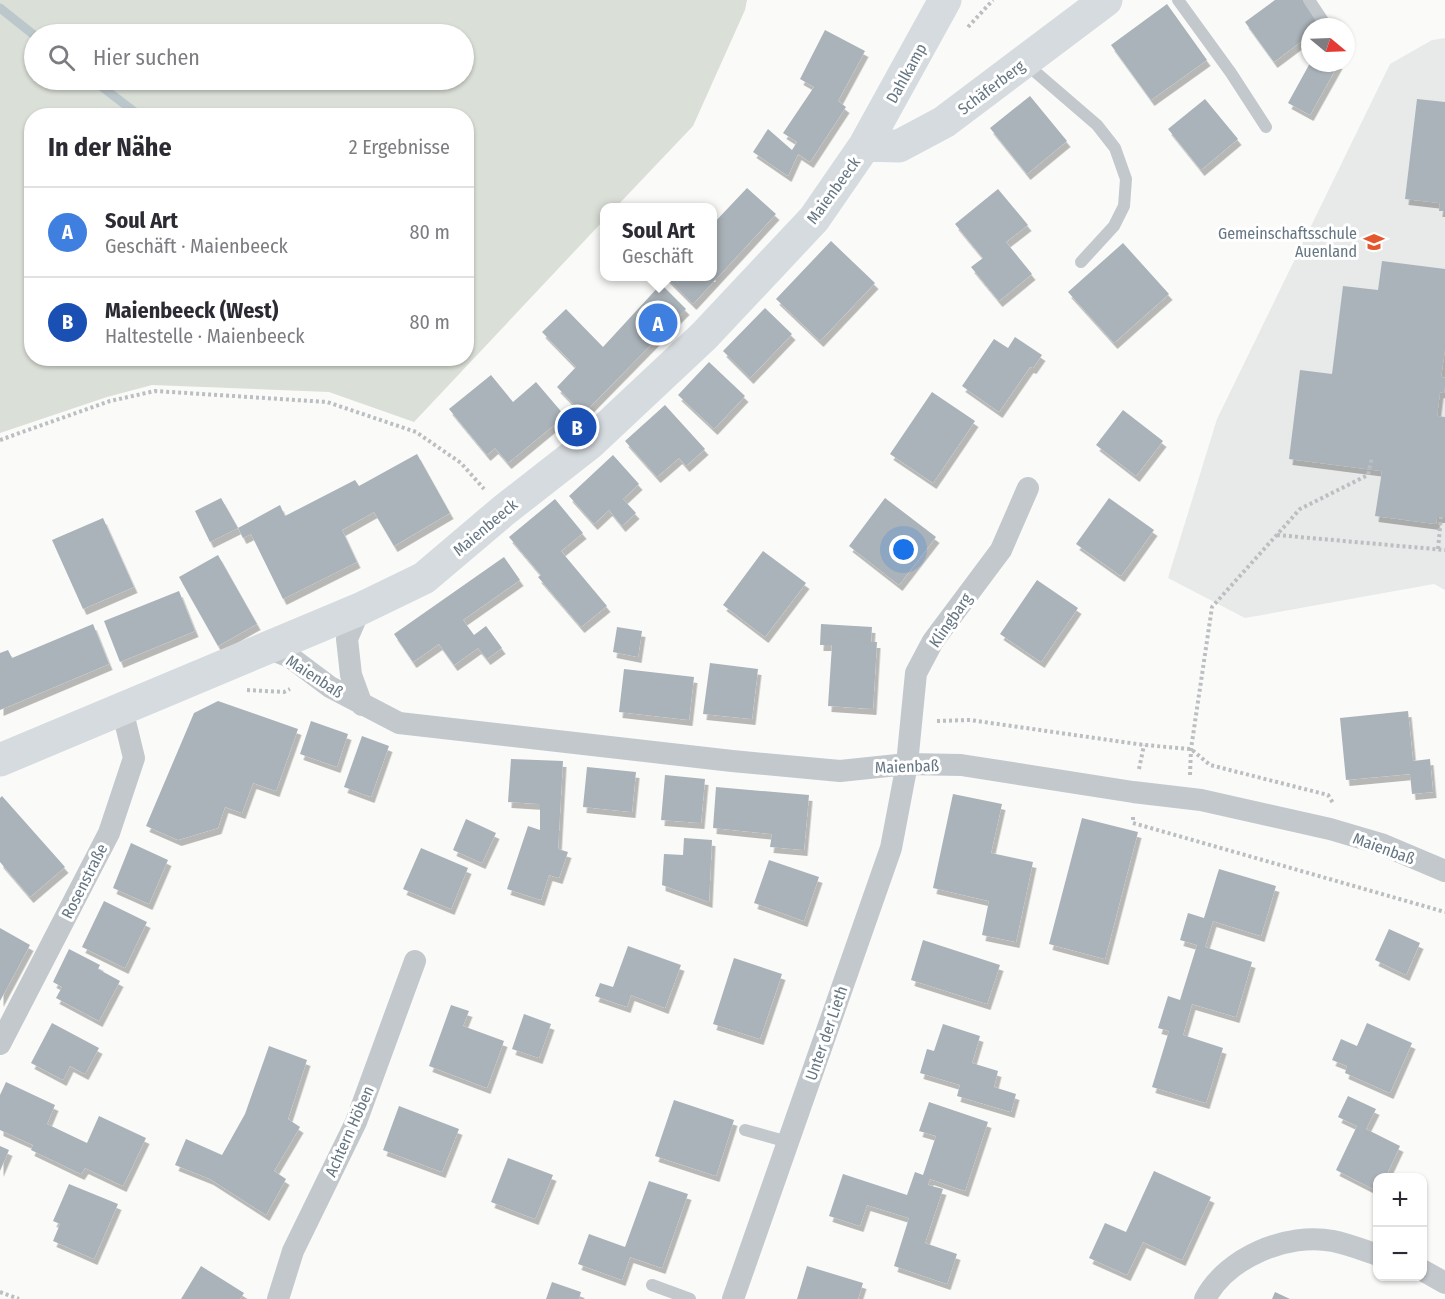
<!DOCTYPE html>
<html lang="de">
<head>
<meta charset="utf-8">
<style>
  body { margin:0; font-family:"Fira Sans Condensed",sans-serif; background:#f7f7f7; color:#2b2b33 }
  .controls { position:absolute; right:18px; bottom:18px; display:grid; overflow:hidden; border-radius:12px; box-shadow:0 2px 4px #0004 }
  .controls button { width:54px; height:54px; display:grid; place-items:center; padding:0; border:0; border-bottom:2px solid #e1e1e2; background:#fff; color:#2b2b33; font:30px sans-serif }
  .compass { position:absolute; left:1301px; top:18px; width:54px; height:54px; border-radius:50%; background:#fff; box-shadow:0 2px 4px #0004; rotate:109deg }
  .you { position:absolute; left:904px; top:550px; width:21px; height:21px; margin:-15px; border:4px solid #fff; border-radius:50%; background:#1a73e8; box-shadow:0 0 0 9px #1a73e833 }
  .badge { display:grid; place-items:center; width:39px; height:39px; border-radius:50%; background:#b45309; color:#fff; font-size:20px; font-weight:700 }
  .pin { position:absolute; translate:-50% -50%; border:3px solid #fff; box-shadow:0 2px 6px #0006 }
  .popup { position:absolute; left:600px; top:203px; width:117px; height:78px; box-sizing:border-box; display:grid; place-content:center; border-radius:12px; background:#fff; filter:drop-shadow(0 2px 4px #0005); font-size:20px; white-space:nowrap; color:#7c7c81 }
  .popup b { font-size:22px; color:#2b2b33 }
  .popup::after { content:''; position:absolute; left:50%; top:100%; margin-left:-12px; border:12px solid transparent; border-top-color:#fff }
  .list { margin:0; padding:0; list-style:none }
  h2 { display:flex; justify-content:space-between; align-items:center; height:78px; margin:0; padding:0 24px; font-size:26px }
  h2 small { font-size:20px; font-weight:400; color:#7c7c81 }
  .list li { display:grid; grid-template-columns:39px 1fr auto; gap:18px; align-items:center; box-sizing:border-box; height:90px; padding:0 24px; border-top:2px solid #e1e1e2 }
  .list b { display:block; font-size:22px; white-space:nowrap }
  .list p { margin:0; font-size:20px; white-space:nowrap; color:#7c7c81 }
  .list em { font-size:20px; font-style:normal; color:#7c7c81 }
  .icon { flex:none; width:33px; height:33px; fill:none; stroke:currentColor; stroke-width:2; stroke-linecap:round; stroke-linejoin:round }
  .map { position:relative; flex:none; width:1445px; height:1299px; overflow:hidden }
  .search { position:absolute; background:#fff; box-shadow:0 2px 4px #0004; left:24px; top:24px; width:450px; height:66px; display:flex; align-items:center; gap:15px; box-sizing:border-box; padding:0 21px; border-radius:33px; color:#7c7c81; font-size:22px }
  .panel { position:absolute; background:#fff; box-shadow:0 2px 4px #0004; left:24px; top:108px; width:450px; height:258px; border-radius:24px }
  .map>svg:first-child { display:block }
  .built { fill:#e8e9e9 }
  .green { fill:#dadfd7; fill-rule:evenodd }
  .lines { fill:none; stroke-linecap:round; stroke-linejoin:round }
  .stream { stroke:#bbc7cb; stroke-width:9 }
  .building { fill:#aab3b9; filter:url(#shadow) }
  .path { stroke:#bbbfc2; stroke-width:4; stroke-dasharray:3 3; stroke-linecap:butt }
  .lane { stroke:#c3c8cc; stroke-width:12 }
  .street { stroke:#c3c8cc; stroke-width:22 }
  .secondary { stroke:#d6dbdf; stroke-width:33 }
  .labels { text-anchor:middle; stroke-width:6; stroke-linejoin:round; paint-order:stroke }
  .street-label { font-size:16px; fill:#657683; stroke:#fff }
  .poi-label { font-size:16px; fill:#657683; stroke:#fff; text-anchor:end }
</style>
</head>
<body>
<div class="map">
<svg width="1445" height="1299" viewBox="0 0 1445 1299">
  <defs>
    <filter id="shadow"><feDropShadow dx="3.5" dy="6" stdDeviation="0" flood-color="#0004"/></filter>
  </defs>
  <rect width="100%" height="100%" fill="#fafaf8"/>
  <path class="built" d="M1445,38V590L1434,584L1245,618L1168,578L1217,419L1390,64L1432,40Z"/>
  <path class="green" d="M0,0H747L745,10L693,126L616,207L604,208V220L414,422L329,392L152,385L107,397L0,433ZM34,34H464V80H34ZM32,116H466V358H32Z"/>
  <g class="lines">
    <path class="stream" d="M0,8L34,35
      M93,80L140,116"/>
  </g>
  <path class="building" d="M1275,0H1303L1323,27H1310V35L1274,62L1245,22Z
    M1167,4L1207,60L1151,100L1111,45Z
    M825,30L865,51L838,101L846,107L810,162L798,154L788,176L753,152L768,129L792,150L797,142L783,133L814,87L800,79Z
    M1310,63H1339L1310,115L1288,103Z
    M1030,96L1067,141L1027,174L990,128Z
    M1205,99L1238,139L1201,170L1168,129Z
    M1417,99L1445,102V211H1439L1440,203L1405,199Z
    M747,188L776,214L693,304L665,276H712V225Z
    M998,189L1028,225L1006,242L1032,274L999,301L971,267L983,258L955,224Z
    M831,241L875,283L820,341L776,299Z
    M1123,243L1169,294L1114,343L1068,292Z
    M1382,261L1445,269V349L1441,377L1445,378V385L1444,393L1440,392L1437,416L1445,417V517H1437L1436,524L1375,516L1382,471L1289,459L1300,370L1332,374L1343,286L1378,290Z
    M661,284L686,309L583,414L557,387L576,367L542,332L566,309L603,347Z
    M765,308L792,334L750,378L723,351Z
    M1015,337L1042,355L1033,368L1030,367L999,412L962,386L994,339L1008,348Z
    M709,362L745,396L714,429L678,395Z
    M491,375L513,402L536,382L565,416L508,463L495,448L487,455L449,409Z
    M932,392L975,421L933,483L890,454Z
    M665,405L705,449L686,466L679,458L657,477L625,441Z
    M1123,410L1163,441L1136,476L1096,445Z
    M417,454L450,513L394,546L374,512L342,530L357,562L283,599L251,534L243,538L238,528L280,505L285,516L355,480L359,486Z
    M613,455L639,484L623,499L636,513L622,526L609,510L594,524L569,496Z
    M221,498L238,528L210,542L195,511Z
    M885,498L936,537L899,585L849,546Z
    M1109,498L1154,530L1121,576L1076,544Z
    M555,499L583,533L561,551L607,606L581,627L538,577L541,575L509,537Z
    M103,518L134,587L83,609L52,540Z
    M763,551L806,583L765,637L723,605Z
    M218,555L257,624L218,646L179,577Z
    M504,557L520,580L463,620L474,635L486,626L502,648L487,659L478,648L454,665L439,644L413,662L394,634Z
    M1037,580L1078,608L1041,662L1000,634Z
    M179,591L195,631L120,662L104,621Z
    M93,624L109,664L0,710V653L8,650L12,658Z
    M821,624L872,627L871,642H877L873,709L828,706L832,645H820Z
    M617,627L642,631L638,657L613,652Z
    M710,663L758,669L752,719L703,714Z
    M624,669L694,677L689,720L619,712Z
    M218,701L298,729L276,791L253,783L242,813L225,807L218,828L178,840L146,826L194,713Z
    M1408,711L1413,761L1430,759L1433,792L1412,794L1410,774L1346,780L1340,718Z
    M311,721L348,734L337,767L300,754Z
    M362,736L389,746L371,797L344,787Z
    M511,759L563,761L558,849L568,852L559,878L549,875L541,900L507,889L528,826L540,830V804L508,802Z
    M587,767L636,772L632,812L583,807Z
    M665,775L705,779L701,823L661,820Z
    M716,787L809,795L804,850L770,847L772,834L713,828Z
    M953,794L1002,804L991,853L1033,862L1016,942L982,935L989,901L933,888Z
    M2,796L65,867L30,897L0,862V798Z
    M1082,818L1138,832L1105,959L1049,944Z
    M466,819L496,833L482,863L453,850Z
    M684,838L712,840L709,902L662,885L664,854L683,855Z
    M131,843L168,860L149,904L113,888Z
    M421,848L468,868L451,909L403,889Z
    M769,860L819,877L804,921L754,903Z
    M1219,869L1276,886L1261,936L1213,921L1205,947L1252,962L1236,1017L1192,1004L1183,1035L1223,1048L1206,1103L1152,1087L1169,1031L1158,1028L1168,996L1180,1000L1197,945L1180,940L1188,913L1204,918Z
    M104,901L147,922L125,968L82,947Z
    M0,928L30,945L0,1001Z
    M1389,929L1420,943L1406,975L1375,960Z
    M923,940L1000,965L987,1004L911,980Z
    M628,946L681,965L665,1008L631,995L627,1007L595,996L600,983L613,987Z
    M69,949L100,965L98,969L120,981L99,1021L56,998L62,987L53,982Z
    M734,958L782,974L760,1039L713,1024Z
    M451,1005L469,1011L463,1026L504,1041L487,1088L429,1066Z
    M524,1014L551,1024L539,1058L512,1049Z
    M52,1023L99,1048L85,1074L70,1066L63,1080L31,1063Z
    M1367,1023L1412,1043L1390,1093L1345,1073L1347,1066L1332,1060L1341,1039L1357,1046Z
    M943,1024L980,1036L972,1063L998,1071L994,1087L1016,1094L1011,1112L957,1096L960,1085L920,1073L927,1049L934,1051Z
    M269,1046L307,1060L288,1119L300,1127L274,1171L286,1179L266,1215L210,1179L175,1165L186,1139L222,1155L245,1114Z
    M6,1082L55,1105L47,1124L87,1143L99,1116L146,1138L123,1186L85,1168L81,1174L31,1150L33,1145L0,1130V1095Z
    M1348,1096L1376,1109L1366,1129L1400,1146L1385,1178H1377V1191L1336,1170L1357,1126L1338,1117Z
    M674,1100L734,1120L716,1176L655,1156Z
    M929,1102L988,1122L965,1191L930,1179L928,1185L943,1189L925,1243L957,1254L947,1284L894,1266L909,1218L867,1205L860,1226L829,1216L843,1174L907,1195L915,1172L923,1175L936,1136L919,1131Z
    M399,1106L459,1129L442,1172L383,1150Z
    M0,1146L9,1150L0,1171Z
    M508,1158L553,1175L535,1219L491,1202Z
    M1154,1171L1211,1197L1182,1260L1143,1242L1127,1275L1089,1258L1105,1223L1126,1232Z
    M649,1181L688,1194L662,1268L630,1257L622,1280L578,1264L589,1234L625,1247Z
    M69,1184L118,1204L94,1259L53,1241L60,1224L53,1221Z
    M201,1266L244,1293L240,1299H181Z
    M807,1266L863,1283L858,1299H797Z
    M552,1282L581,1292L579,1299H546Z
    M1275,1292L1290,1299H1272Z"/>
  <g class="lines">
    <path class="path" d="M968,27L993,0
      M0,440L110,401L155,391L327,402L416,432L461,463L484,489
      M1277,535L1445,550
      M1438,549L1441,517
      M247,690L284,692L290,689
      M937,721L970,720L1144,745L1191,749L1210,765L1328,795L1333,803
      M1139,769L1144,745
      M1190,775L1191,749L1212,607L1300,509L1368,475L1372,457
      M1133,817V823L1445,912
      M0,1292L19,1299"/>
    <path class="lane" d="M1178,0L1231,73L1266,127
      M1309,0L1327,27
      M1025,63L1097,125L1115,148L1126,179L1124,206L1114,226L1081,262
      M745,1130L788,1142
      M652,1285L690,1299"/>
    <path class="street" d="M360,609L347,639L351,675L362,705
      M268,648L290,657L330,687L399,723L732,761L840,771L907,764L961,765L1133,792L1201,800L1330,829L1381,844L1445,871
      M0,1044L109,833L134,758L122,709
      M1422,1270L1445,1283
      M278,1299L293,1251L356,1122L415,961
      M733,1299L891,848L907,764L916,673L933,641L1001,550L1028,488
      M1205,1299C1227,1257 1288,1232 1333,1241C1348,1244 1363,1250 1378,1255"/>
    <path class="secondary" d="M865,145L899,146L944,122L1106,0
      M0,760L360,609L424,578L503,511L590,443L704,336L814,219L865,145L945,0"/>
  </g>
  <defs>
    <g id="school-bare" transform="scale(1.62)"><path d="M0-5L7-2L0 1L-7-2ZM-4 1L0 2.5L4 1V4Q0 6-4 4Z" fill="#e4572e" stroke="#fff" stroke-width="2.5" paint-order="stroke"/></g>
  </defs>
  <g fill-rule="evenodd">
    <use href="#school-bare" x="1374" y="242"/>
  </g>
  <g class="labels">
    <g class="street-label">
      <text transform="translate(906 73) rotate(-61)" y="6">Dahlkamp</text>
      <text transform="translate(991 87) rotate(-37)" y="6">Schäferberg</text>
      <text transform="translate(833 190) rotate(-54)" y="6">Maienbeeck</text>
      <text transform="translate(485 527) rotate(-40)" y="6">Maienbeeck</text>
      <text transform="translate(950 620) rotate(-55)" y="6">Klingbarg</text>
      <text transform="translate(315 676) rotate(33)" y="6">Maienbaß</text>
      <text transform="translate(907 766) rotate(-2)" y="6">Maienbaß</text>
      <text transform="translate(1384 848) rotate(20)" y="6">Maienbaß</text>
      <text transform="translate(84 881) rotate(-63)" y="6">Rosenstraße</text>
      <text transform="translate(826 1033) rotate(-71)" y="6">Unter der Lieth</text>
      <text transform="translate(349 1131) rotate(-66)" y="6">Achtern Höben</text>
    </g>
    <g class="poi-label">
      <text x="1357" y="239">Gemeinschaftsschule<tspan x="1357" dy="18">Auenland</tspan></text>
    </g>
  </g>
</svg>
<div class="controls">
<button>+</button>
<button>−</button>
</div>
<svg class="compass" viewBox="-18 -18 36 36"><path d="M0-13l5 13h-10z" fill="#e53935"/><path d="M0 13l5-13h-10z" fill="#7c7c81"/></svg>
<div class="you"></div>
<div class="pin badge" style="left:658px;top:323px;background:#3f7fe0">A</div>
<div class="popup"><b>Soul Art</b>Geschäft</div>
<div class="pin badge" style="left:577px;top:427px;background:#1a4fb4">B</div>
<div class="search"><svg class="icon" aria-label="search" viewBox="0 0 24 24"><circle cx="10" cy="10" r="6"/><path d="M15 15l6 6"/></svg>Hier suchen</div>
<section class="panel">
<h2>In der Nähe<small>2 Ergebnisse</small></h2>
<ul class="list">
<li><span class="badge" style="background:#3f7fe0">A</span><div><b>Soul Art</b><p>Geschäft · Maienbeeck</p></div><em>80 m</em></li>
<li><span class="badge" style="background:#1a4fb4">B</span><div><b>Maienbeeck (West)</b><p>Haltestelle · Maienbeeck</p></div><em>80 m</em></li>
</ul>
</section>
</div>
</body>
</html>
